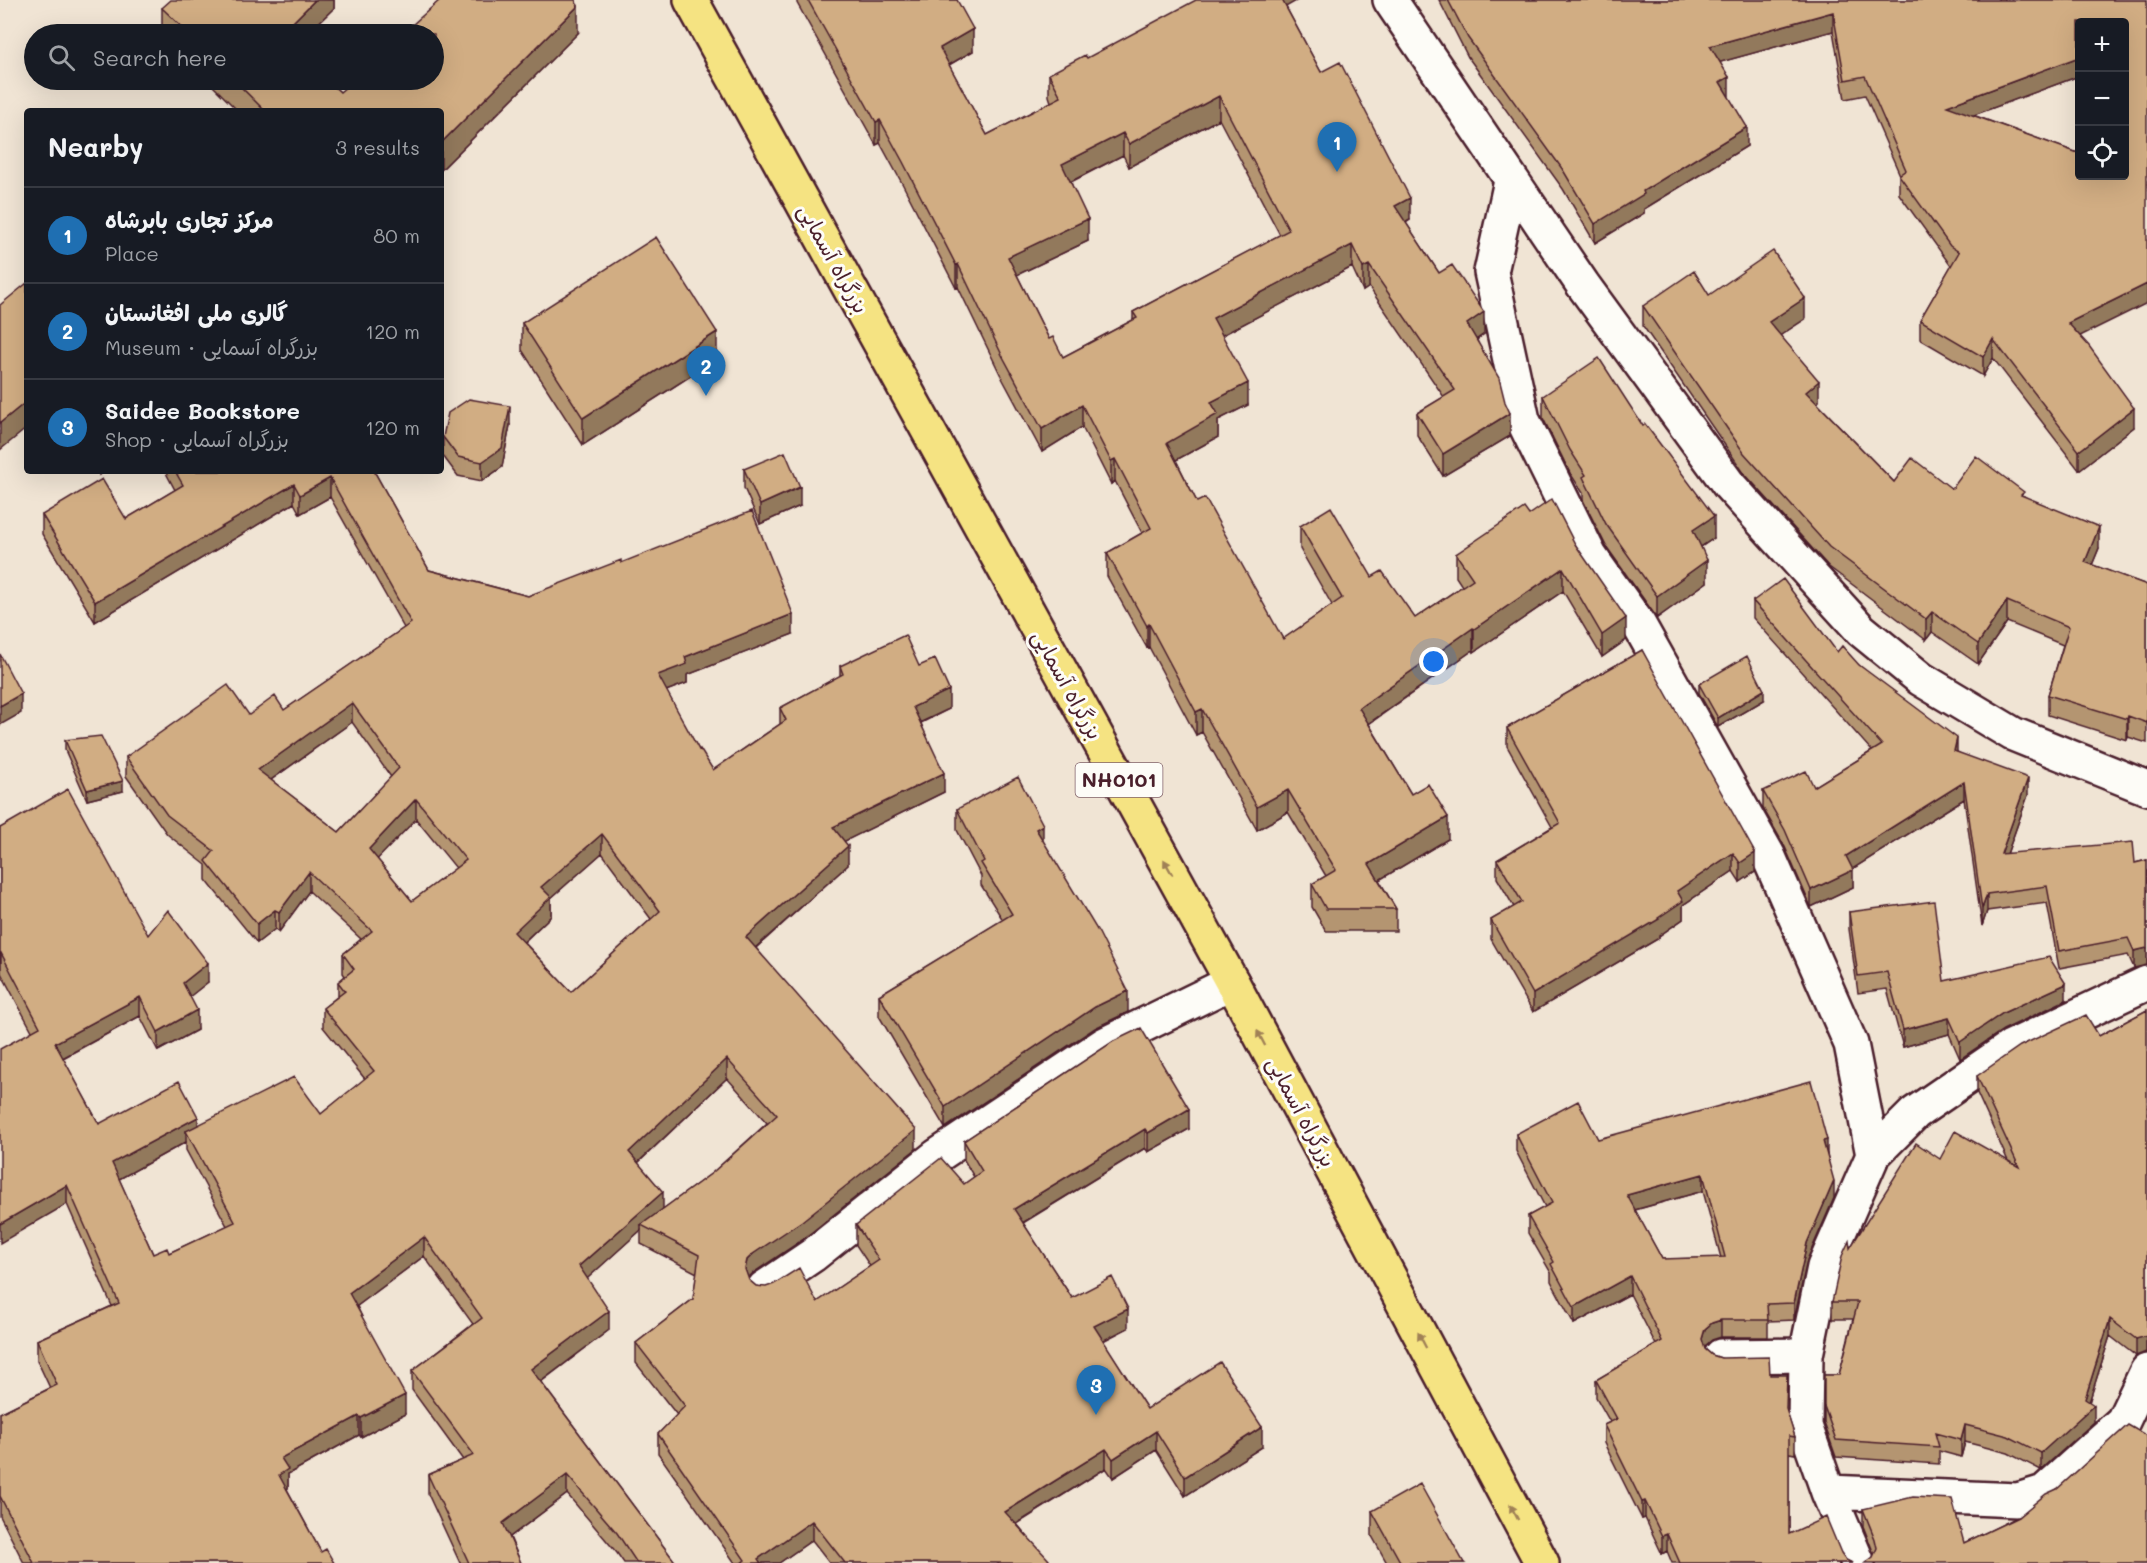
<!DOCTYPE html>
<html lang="en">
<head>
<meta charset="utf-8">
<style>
  body { margin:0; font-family:Mali,"Playpen Sans Arabic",sans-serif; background:#242831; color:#f1f3f6 }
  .controls { position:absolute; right:18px; top:18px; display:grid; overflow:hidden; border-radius:6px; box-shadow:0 6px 24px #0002 }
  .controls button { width:54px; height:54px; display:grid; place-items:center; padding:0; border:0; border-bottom:2px solid #363941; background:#171b24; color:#f1f3f6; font:30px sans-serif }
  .you { position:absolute; left:1434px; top:662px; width:21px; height:21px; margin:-15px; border:4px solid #fff; border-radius:50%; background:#1a73e8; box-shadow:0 0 0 9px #1a73e833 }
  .badge { display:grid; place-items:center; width:39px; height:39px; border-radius:50%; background:#1f6fb2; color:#fff; font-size:20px; font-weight:700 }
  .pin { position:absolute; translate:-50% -50px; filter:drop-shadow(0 2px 3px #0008) }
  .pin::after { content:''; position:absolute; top:32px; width:21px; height:18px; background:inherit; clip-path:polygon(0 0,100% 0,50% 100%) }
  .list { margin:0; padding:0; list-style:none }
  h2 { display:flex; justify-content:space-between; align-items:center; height:78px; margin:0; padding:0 24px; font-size:26px }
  h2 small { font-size:20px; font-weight:400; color:#9ea1a6 }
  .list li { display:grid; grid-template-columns:39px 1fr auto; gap:18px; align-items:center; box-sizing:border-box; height:96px; padding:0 24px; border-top:2px solid #363941 }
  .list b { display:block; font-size:22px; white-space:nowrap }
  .list p { margin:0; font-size:20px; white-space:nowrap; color:#9ea1a6 }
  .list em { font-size:20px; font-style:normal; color:#9ea1a6 }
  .icon { flex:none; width:33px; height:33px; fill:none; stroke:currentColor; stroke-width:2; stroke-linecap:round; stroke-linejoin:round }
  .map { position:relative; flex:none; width:2147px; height:1563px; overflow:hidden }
  .search { position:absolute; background:#171b24; box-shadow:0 6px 24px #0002; left:24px; top:24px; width:420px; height:66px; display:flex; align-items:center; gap:15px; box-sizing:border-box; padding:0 21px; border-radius:33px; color:#9ea1a6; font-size:22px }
  .panel { position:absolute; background:#171b24; box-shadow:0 6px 24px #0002; left:24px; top:108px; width:420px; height:366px; border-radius:6px }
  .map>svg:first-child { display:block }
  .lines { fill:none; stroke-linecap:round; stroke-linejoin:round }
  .minor-casing { stroke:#4a1f2b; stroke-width:38 }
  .highway-casing { stroke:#4a1f2b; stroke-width:38 }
  .minor { stroke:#fdfcf7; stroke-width:33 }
  .highway { stroke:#f5e382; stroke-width:33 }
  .wall { fill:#b49571; stroke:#4a1f2b; stroke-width:1.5; fill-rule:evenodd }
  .shaded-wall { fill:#92795c; stroke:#4a1f2b; stroke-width:1.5 }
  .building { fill:#d1ad83; stroke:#4a1f2b; stroke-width:1.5; fill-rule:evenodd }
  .oneway { fill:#a08156 }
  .labels { text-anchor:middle; stroke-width:6; stroke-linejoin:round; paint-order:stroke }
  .shield { fill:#fdfcf7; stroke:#806168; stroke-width:1.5 }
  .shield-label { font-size:20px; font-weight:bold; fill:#4a1f2b }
  .street-label { font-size:21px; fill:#4a1f2b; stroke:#fdfcf7 }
</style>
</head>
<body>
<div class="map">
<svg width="2147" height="1563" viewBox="0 0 2147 1563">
  <rect width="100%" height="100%" fill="#f0e4d4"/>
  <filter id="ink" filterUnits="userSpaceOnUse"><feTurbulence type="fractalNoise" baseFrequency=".0167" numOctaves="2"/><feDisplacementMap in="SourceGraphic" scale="12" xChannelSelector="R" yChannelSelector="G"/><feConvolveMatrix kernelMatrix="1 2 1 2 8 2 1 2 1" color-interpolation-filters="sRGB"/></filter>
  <g filter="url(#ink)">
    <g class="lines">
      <g class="minor-casing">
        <path id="minor" d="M1390,0L1583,285L1729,485L1861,630L1921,679L2013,734L2147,788
          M1511,181L1491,272L1523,420L1590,556L1639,625L1768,855L1851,1044L1873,1155L1824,1267L1806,1355L1805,1426L1828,1492L1858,1563
          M1873,1155L1915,1113L2011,1047L2147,983
          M764,1288L813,1255L937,1156L1105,1044L1232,982
          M1721,1356L1806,1355
          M1828,1492L2018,1500L2044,1492L2123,1421L2147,1371"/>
      </g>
      <g class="highway-casing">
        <path id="highway" d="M691,0L1232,982L1542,1563"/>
      </g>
      <use href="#minor" class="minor"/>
      <use href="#highway" class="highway"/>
    </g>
    <path class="wall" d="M334,0V8L307,34H162V8Z
      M797,0H957L973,51L949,65L987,135L1051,102L1049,96V74L1087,58L1286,7L1321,72L1410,220L1406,223L1439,273L1484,334L1477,340L1510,436L1443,476L1417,435V413L1444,397L1369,287L1363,291L1352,267L1222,335L1248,405L1218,420V437L1176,460L1197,502L1283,639L1332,605L1300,549V526L1372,577L1415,618L1462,586L1456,577V554L1529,515L1575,544L1626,640L1602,657L1563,591L1474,652L1473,650L1369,724L1411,794L1448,839L1379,880L1396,909V931H1326L1312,907V884L1326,876L1288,812L1257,830L1202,732L1196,735L1149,647L1147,648L1107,576V553L1142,533L1115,481L1111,484L1082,427L1042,452L1002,378L958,287L956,288L903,185L880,143L876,145L797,3ZM1219,119L1280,235L1133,312V320L1063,357L1049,339L1017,275L1088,241L1071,182L1123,155L1129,167Z
      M1439,0H2147L2080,336L2134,427L2079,470L1993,358L1983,376L1920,339V320L1951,266L1899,194V175H1900L1865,95L1845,99L1833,31L1720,62L1728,96L1747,146L1644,209V213L1595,243L1563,189L1468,57ZM2079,22H2124L2078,153L1973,115L2079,76Z
      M578,33L441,170V111H238L207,80H327L340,92Z
      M1709,295L1805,319L1780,335L1819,401L1817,403L1894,482L2024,496L2099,548L2092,565L2147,585V743L2128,737L2127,740L2048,715V695L2063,645L2007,622L1978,664L1932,632L1926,640L1829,567L1744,473L1643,326V306Z
      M522,323L717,359L583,445L522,350Z
      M1543,396L1714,538L1701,547L1707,582L1657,618L1606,546L1583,500V493L1570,473L1543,418Z
      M510,425L502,467L482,481L458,476L443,456V437Z
      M744,469L800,506L760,524L744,488Z
      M165,471H374L429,570L528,596L621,563L793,634L687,675V683L666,691L699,750L713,770L780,724V708L840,676V666H919L949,709L921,723L944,792L844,841L848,865L756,948L916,1149L802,1240L753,1273L748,1278L749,1280L756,1286L817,1302L870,1266L856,1245V1225L964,1184L974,1177L964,1160V1141L1114,1041L1189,1129L1148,1152L1145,1148L1023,1223L1072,1298L1128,1328L1103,1341L1147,1409L1262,1447L1185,1496L1156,1450L1113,1478L1106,1468L1017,1524L1049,1563H830L812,1540L779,1563H735L658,1453V1434L677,1415L636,1363V1343L693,1299L697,1273L641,1244V1230L587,1278L609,1330L541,1382L676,1563H624L617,1553L567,1494L510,1537L521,1563H460L428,1494V1475L463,1460L412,1390V1371L473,1324L424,1256L357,1306L405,1414L361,1437L359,1435L288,1474V1488L287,1489L321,1552L334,1563H24L0,1516V1413L50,1388L37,1360V1340L112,1306L67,1204L32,1031L1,973H0V828L148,935L208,982L190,996L197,1030L158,1051L140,1016L63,1058L99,1124L198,1125L321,1114L365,1079L323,1027V1008L338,996V982L345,976L343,973V954L361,939L309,891L279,932L275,929L257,943L206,880V865L167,834L126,776V757L249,715L284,710L404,628L330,497L300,514L294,503L95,622L42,534V515L126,519L175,490ZM352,722L391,777L339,832L271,780ZM416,819L456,868L412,901L377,859ZM602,853L651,919L571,992L524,942L551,916V898ZM727,1078L767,1123L712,1173L663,1209L638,1163ZM186,1142V1150L227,1226L169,1253L153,1254L119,1179Z
      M1753,601L1859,665L1957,752L2028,795L2007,854L2135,863L2147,860V965L2134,968L2128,955L2059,968L2047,903L1987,911L1982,926L1964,799L1852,869L1853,887L1811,907L1785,847L1763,808V791L1814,787L1872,751L1753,618Z
      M1642,650L1755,872L1740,882L1733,871L1683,905V919L1659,936V938L1533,1012L1491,939V920L1514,907L1497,878V860L1552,827L1507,746V728Z
      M1699,684L1764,700L1718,727L1699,693Z
      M65,740L123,791L87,800L65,750Z
      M957,809L1043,841L1128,1012L1095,1028L945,1128L879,1016V995L1003,920L981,885V876L957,830Z
      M1849,912L1944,981L2066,1000L2003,1030L1960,1059L1949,1034L1903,1047L1887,989L1858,993L1849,929Z
      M2147,1010V1353L2136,1356L2110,1336L2089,1402L2094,1422L2041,1470L2008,1453L1965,1442L1961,1457L1939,1451V1464L1836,1457L1824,1423V1375H1839L1853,1319H1832V1302L1850,1248L1940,1159L2008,1161L1977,1093V1076L2099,1036Z
      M1516,1134L1827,1154L1834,1198L1807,1260L1794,1320L1768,1321V1337H1721L1712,1340L1705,1347V1349L1712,1355L1770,1375L1786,1410L1795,1437V1454L1789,1453V1534L1841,1553L1846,1560L1852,1563H1672L1667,1551L1662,1554L1645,1518L1642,1519L1604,1443V1425L1610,1422L1596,1397V1380L1656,1345L1630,1294L1574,1324L1551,1281V1273L1528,1233V1216L1545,1207L1516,1151ZM1703,1191L1721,1258L1662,1259L1635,1210Z
      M2057,1489L2147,1563L1873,1557L1874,1554L1863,1526V1509L1964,1543L2018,1517Z
      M1372,1511L1464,1563H1387L1372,1536Z"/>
    <path class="shaded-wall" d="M315,0H334V8L307,34H282V33Z
      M1277,0H1298L1277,12Z
      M578,6V33L441,170V143Z
      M1833,12V31L1710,65V46Z
      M973,29V51L940,70V48Z
      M2079,57V76L1947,125V106Z
      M1729,77V96L1720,101V82Z
      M1219,96V119L1129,167V144Z
      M880,120V143L876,145V122Z
      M1747,127V146L1644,209V213L1595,243V224L1643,191Z
      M1123,133V155L1062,186V164Z
      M1410,198V220L1395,228V206Z
      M1088,219V241L1008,279V257Z
      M1352,245V267L1213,340V318Z
      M958,264V287L956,288V265Z
      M1369,265V287L1363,291V268Z
      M2147,284V303L2068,342V323Z
      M1805,298V319L1769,343V322Z
      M1484,312V334L1467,346V324Z
      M717,332V359L583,445V418Z
      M1993,339V358L1983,376V357Z
      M1819,381V401L1806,412V392Z
      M1248,383V405L1218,420V437L1167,465V443L1211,402Z
      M27,401V428L0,450V423Z
      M1082,405V427L1042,452V429Z
      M510,406V425L502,467L482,481V462Z
      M2134,408V427L2079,470V451Z
      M1510,413V436L1443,476V454Z
      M1115,459V481L1111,484V461Z
      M99,471H105L99,475Z
      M330,478V497L300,514V495Z
      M294,484V503L95,622V602Z
      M800,487V506L760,524V505Z
      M1714,516V538L1693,552V530Z
      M2099,527V548L2085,582V562Z
      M1707,560V582L1657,618V596Z
      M1563,568V591L1474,652V629Z
      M2007,601V622L1978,664V644Z
      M1932,612V632L1926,640V619Z
      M793,614V634L687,675V683L658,694V675L685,657Z
      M1626,618V640L1602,657V635Z
      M1149,624V647L1147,648V626Z
      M1473,628V650L1359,730V708Z
      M949,690V709L913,726V707Z
      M1764,690V700L1718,727V718Z
      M21,694V713L0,725V706Z
      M352,703V722L258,789V770Z
      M1202,709V732L1196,735V712Z
      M2128,716V737L2127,740V719Z
      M1957,738V755L1954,751Z
      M944,773V792L833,847V827Z
      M2028,778V795L2001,871V854Z
      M123,781V791L87,800V790Z
      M1964,782V799L1846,873V856Z
      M1288,790V812L1257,830V807Z
      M416,799V819L369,868V849Z
      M1448,817V839L1369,886V864Z
      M1043,825V846L1036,829Z
      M602,834V853L551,898V916L514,951V932L541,887Z
      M848,846V865L746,956V937Z
      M1733,853V871L1683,905V919L1659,936V938L1533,1012V994L1658,918L1677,891Z
      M1755,853V872L1740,882V863Z
      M1853,870V887L1811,907V890Z
      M309,872V891L279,932V912Z
      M1987,894V911L1982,926V909Z
      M275,910V929L257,943V924Z
      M2147,948V965L2134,968V951Z
      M1,953V973H0V954Z
      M208,963V982L183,1002V983Z
      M2066,984V1000L2003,1030L1960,1059V1042L2003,1013Z
      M1128,991V1012L1095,1028L945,1128V1107L1095,1007Z
      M140,997V1016L55,1062V1043Z
      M197,1010V1030L158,1051V1032Z
      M1949,1018V1034L1903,1047V1030Z
      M727,1059V1078L629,1171V1152Z
      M1189,1109V1129L1148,1152V1133Z
      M198,1117V1136L186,1131V1142L112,1183V1163Z
      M1145,1129V1148L1014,1228V1209Z
      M916,1130V1149L802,1240L753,1273L747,1279L745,1269L747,1260L753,1254Z
      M1827,1140V1157L1823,1141Z
      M1703,1174V1191L1627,1212V1195Z
      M1834,1181V1198L1807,1260L1794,1320V1303L1807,1243Z
      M67,1185V1204L0,1243V1224Z
      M663,1192V1211L641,1225V1230L579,1286V1266Z
      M424,1237V1256L349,1312V1293Z
      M1630,1276V1294L1574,1324V1307Z
      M1128,1309V1328L1094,1345V1326Z
      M609,1311V1330L531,1389V1369Z
      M2110,1319V1336L2086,1412L2094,1405V1422L2041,1470V1453L2085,1399Z
      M1721,1320V1337L1712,1340L1705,1346L1702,1356V1339L1705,1329L1712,1323Z
      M2146,1335V1352L2136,1356V1339Z
      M405,1395V1414L361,1437V1418Z
      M359,1416V1435L288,1474V1488L279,1494V1475L281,1458Z
      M1965,1425V1442L1961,1457V1440Z
      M1262,1427V1447L1185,1496V1477Z
      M1156,1431V1450L1113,1478V1459Z
      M1106,1449V1468L1005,1531V1512Z
      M567,1475V1494L503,1542V1523Z
      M1645,1501V1518L1642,1519V1502Z
      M812,1521V1540L779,1563H758V1559Z
      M1667,1534V1551L1662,1554V1536Z"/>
    <path class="building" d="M171,0H315L282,33L283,34H189L162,8Z
      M440,0H575L578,6L441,143V111H265L234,80H327L340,92L354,80H434V34H402Z
      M808,0H957L973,29L940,48L987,135L1061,97L1049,74L1085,55L1087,58L1196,0H1282L1321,72L1340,62L1410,198L1395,206L1439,273L1452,265L1484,312L1467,324L1499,378L1505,402L1510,413L1443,454L1417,413L1455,390L1369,265L1363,268L1352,245L1213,318L1248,383L1211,402L1218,414L1167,443L1197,502L1205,498L1283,639L1342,598L1300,526L1331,507L1372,577L1382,571L1415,618L1473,579L1456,554L1524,508L1529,515L1552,499L1575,544L1626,618L1602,635L1563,568L1474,629L1473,628L1359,708L1411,794L1428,784L1448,817L1369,864L1396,909H1326L1312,884L1336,870L1288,790L1257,807L1202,709L1196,712L1149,624L1147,626L1107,553L1151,528L1115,459L1111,461L1082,405L1042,429L1002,355L958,264L956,265L903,162L880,120L876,122ZM1219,96L1289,230L1133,312L1137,318L1063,357L1053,337L1049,339L1008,257L1088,219L1062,164L1123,133L1129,144Z
      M1448,0H2147V284L2068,323L2089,346L2134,408L2079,451L1993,339L1983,357L1920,320L1959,252L1950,246L1899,175L1906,170L1865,76L1845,80L1833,12L1710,46L1729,77L1720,82L1747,127L1643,191L1644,194L1595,224L1563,170L1468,38ZM2079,22H2124V176H2079V147L2078,153L1947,106L2079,57Z
      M656,237L717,332L583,418L522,323Z
      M1773,251L1805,298L1769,322L1819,381L1806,392L1894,482L1912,458L1952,489L1976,456L2024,492L2021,495L2099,527L2085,562L2147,585V723L2128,716L2127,719L2048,695L2069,627L2007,601L1978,644L1932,612L1926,619L1829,547L1744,453L1643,306L1694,271L1709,295Z
      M27,283V401L0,423V305Z
      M1599,358L1643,426L1645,424L1714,516L1693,530L1707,560L1657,596L1606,524L1583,477L1586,475L1570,450L1543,396Z
      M469,399L510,406L502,448L482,462L458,457L443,437L448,413Z
      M785,452L800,487L760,505L744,469Z
      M175,471H374L429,570L528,596L621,560V563L752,511L793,614L685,657L687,664L658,675L699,750L700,749L713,770L786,720L780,708L843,674L840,666L905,635L919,666L935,659L949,690L913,707L944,773L833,827L848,846L746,937L916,1130L802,1221L753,1254L747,1260L745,1269L749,1280L756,1286L766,1287L774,1284L799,1268L817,1302L879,1260L856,1225L941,1158L964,1184L982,1171L964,1141L1114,1041L1141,1028L1189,1109L1148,1133L1145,1129L1014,1209L1072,1298L1112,1277L1128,1309L1094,1326L1147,1409L1220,1362L1262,1427L1185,1477L1156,1431L1113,1459L1106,1449L1005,1512L1049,1560L1046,1563H845L812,1521L758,1559L761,1563H741L745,1560L658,1434L685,1406L636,1343L693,1299L699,1255L641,1225L712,1173L777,1115L727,1059L629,1152L663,1192L579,1266L609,1311L531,1369L676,1563H637L617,1533L567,1475L503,1523L521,1563H469L428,1475L474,1455L412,1371L482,1318L424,1237L349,1293L405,1395L361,1418L359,1416L281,1458L288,1469L279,1475L321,1552L326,1549L334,1563H34L0,1496V1413L57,1385L37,1340L119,1303L67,1185L0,1224V1049L40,1027L1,953L0,954V828L68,789L148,935L168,910L208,963L183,983L197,1010L158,1032L140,997L55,1043L99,1124L179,1081L198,1117L112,1163L153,1254L167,1248L169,1253L235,1222L186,1131L294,1077L321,1114L374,1071L323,1008L345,991L338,982L354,969L343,954L372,931L309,872L279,912L275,910L257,924L206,861L214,851L167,815L126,757L228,685L249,715L275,696L284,710L411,623L330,478L300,495L294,484L95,602L42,515L102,479L126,519L183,485ZM352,703L399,768L339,832L258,770ZM416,799L466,860L412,901L369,849ZM602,834L660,911L571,992L514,932L551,897L541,887Z
      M1783,579L1837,652L1842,646L1859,665L1957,738L1954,751L2028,778L2001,854L2133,842L2135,863L2147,860V948L2134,951L2128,938L2059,951L2047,886L1987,894L1982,909L1964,782L1846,856L1853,870L1811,890L1785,830L1763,791L1806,771L1814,787L1882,745L1753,601Z
      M1642,650L1755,853L1740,863L1733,853L1677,891L1683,901L1658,918L1659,919L1533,994L1491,920L1522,902L1497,860L1560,823L1507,728Z
      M0,654L21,694L0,706Z
      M1747,656L1764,690L1718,718L1699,684Z
      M101,736L123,781L87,790L65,740Z
      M1018,777L1043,825L1036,829L1099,933L1128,991L1095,1007L945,1107L879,995L1012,914L981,863L984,861L957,809Z
      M1934,901L1944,981L2049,957L2066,984L2003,1013L1960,1042L1949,1018L1903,1030L1887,972L1858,976L1849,912Z
      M2147,1010V1336L2136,1339L2110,1319L2085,1399L2094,1405L2041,1453L2008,1436L1965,1425L1961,1440L1935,1433L1939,1447L1836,1440L1824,1406V1375H1839L1858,1302H1832L1842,1256L1849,1241L1850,1248L1916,1143L1940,1159L1955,1131L2019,1167L1977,1076L2020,1046L2086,1015L2099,1036Z
      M1811,1081L1827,1140L1823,1141L1834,1181L1807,1243L1794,1303L1767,1304L1768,1320H1721L1712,1323L1705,1329L1702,1339L1705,1349L1712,1355L1721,1358L1769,1357L1770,1375H1787L1786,1409L1795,1437L1789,1436V1534L1826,1517L1841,1553L1846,1560L1852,1563H1680L1667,1534L1662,1536L1645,1501L1642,1502L1604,1425L1617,1419L1596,1380L1662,1341L1630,1276L1574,1307L1551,1264L1554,1262L1528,1216L1552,1203L1516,1134L1578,1101L1598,1139ZM1703,1174L1725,1257L1662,1259L1627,1195Z
      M2128,1425L2147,1436V1563H1865L1873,1557L1877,1548L1875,1539L1863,1509L1913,1497L1952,1499L1964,1543L2018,1517L2046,1494L2057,1489Z
      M1420,1484L1464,1563H1401L1372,1511Z"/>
    <defs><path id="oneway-solid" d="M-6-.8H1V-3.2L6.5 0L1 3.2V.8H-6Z" transform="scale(1.5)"/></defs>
    <g class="oneway">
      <use href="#oneway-solid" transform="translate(1168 867) rotate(-119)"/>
      <use href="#oneway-solid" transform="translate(1261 1038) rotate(-118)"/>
      <use href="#oneway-solid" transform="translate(1422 1340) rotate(-118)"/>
      <use href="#oneway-solid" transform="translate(1514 1512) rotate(-118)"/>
    </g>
  </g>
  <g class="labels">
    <rect class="shield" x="1075.5" y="763" width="87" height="34" rx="4.5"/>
    <g class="shield-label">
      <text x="1119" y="787">NH0101</text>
    </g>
    <g class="street-label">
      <text transform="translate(833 259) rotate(61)" y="7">بزرگراه آسمایی</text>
      <text transform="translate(1067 685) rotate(61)" y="7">بزرگراه آسمایی</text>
      <text transform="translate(1301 1112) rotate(62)" y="7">بزرگراه آسمایی</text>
    </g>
  </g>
</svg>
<div class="controls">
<button>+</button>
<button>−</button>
<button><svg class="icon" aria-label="locate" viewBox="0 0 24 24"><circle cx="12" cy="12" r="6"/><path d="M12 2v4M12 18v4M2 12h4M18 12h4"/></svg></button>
</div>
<div class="you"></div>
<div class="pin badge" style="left:1337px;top:172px">1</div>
<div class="pin badge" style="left:706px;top:396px">2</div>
<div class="pin badge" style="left:1096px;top:1415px">3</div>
<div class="search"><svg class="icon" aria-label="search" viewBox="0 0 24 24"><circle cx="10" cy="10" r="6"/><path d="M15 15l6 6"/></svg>Search here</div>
<section class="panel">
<h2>Nearby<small>3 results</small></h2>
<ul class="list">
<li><span class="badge">1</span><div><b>مرکز تجاری بابرشاه</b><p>Place</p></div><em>80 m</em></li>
<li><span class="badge">2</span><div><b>گالری ملی افغانستان</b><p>Museum · بزرگراه آسمایی</p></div><em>120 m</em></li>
<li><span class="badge">3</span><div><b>Saidee Bookstore</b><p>Shop · بزرگراه آسمایی</p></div><em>120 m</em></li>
</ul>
</section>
</div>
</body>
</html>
